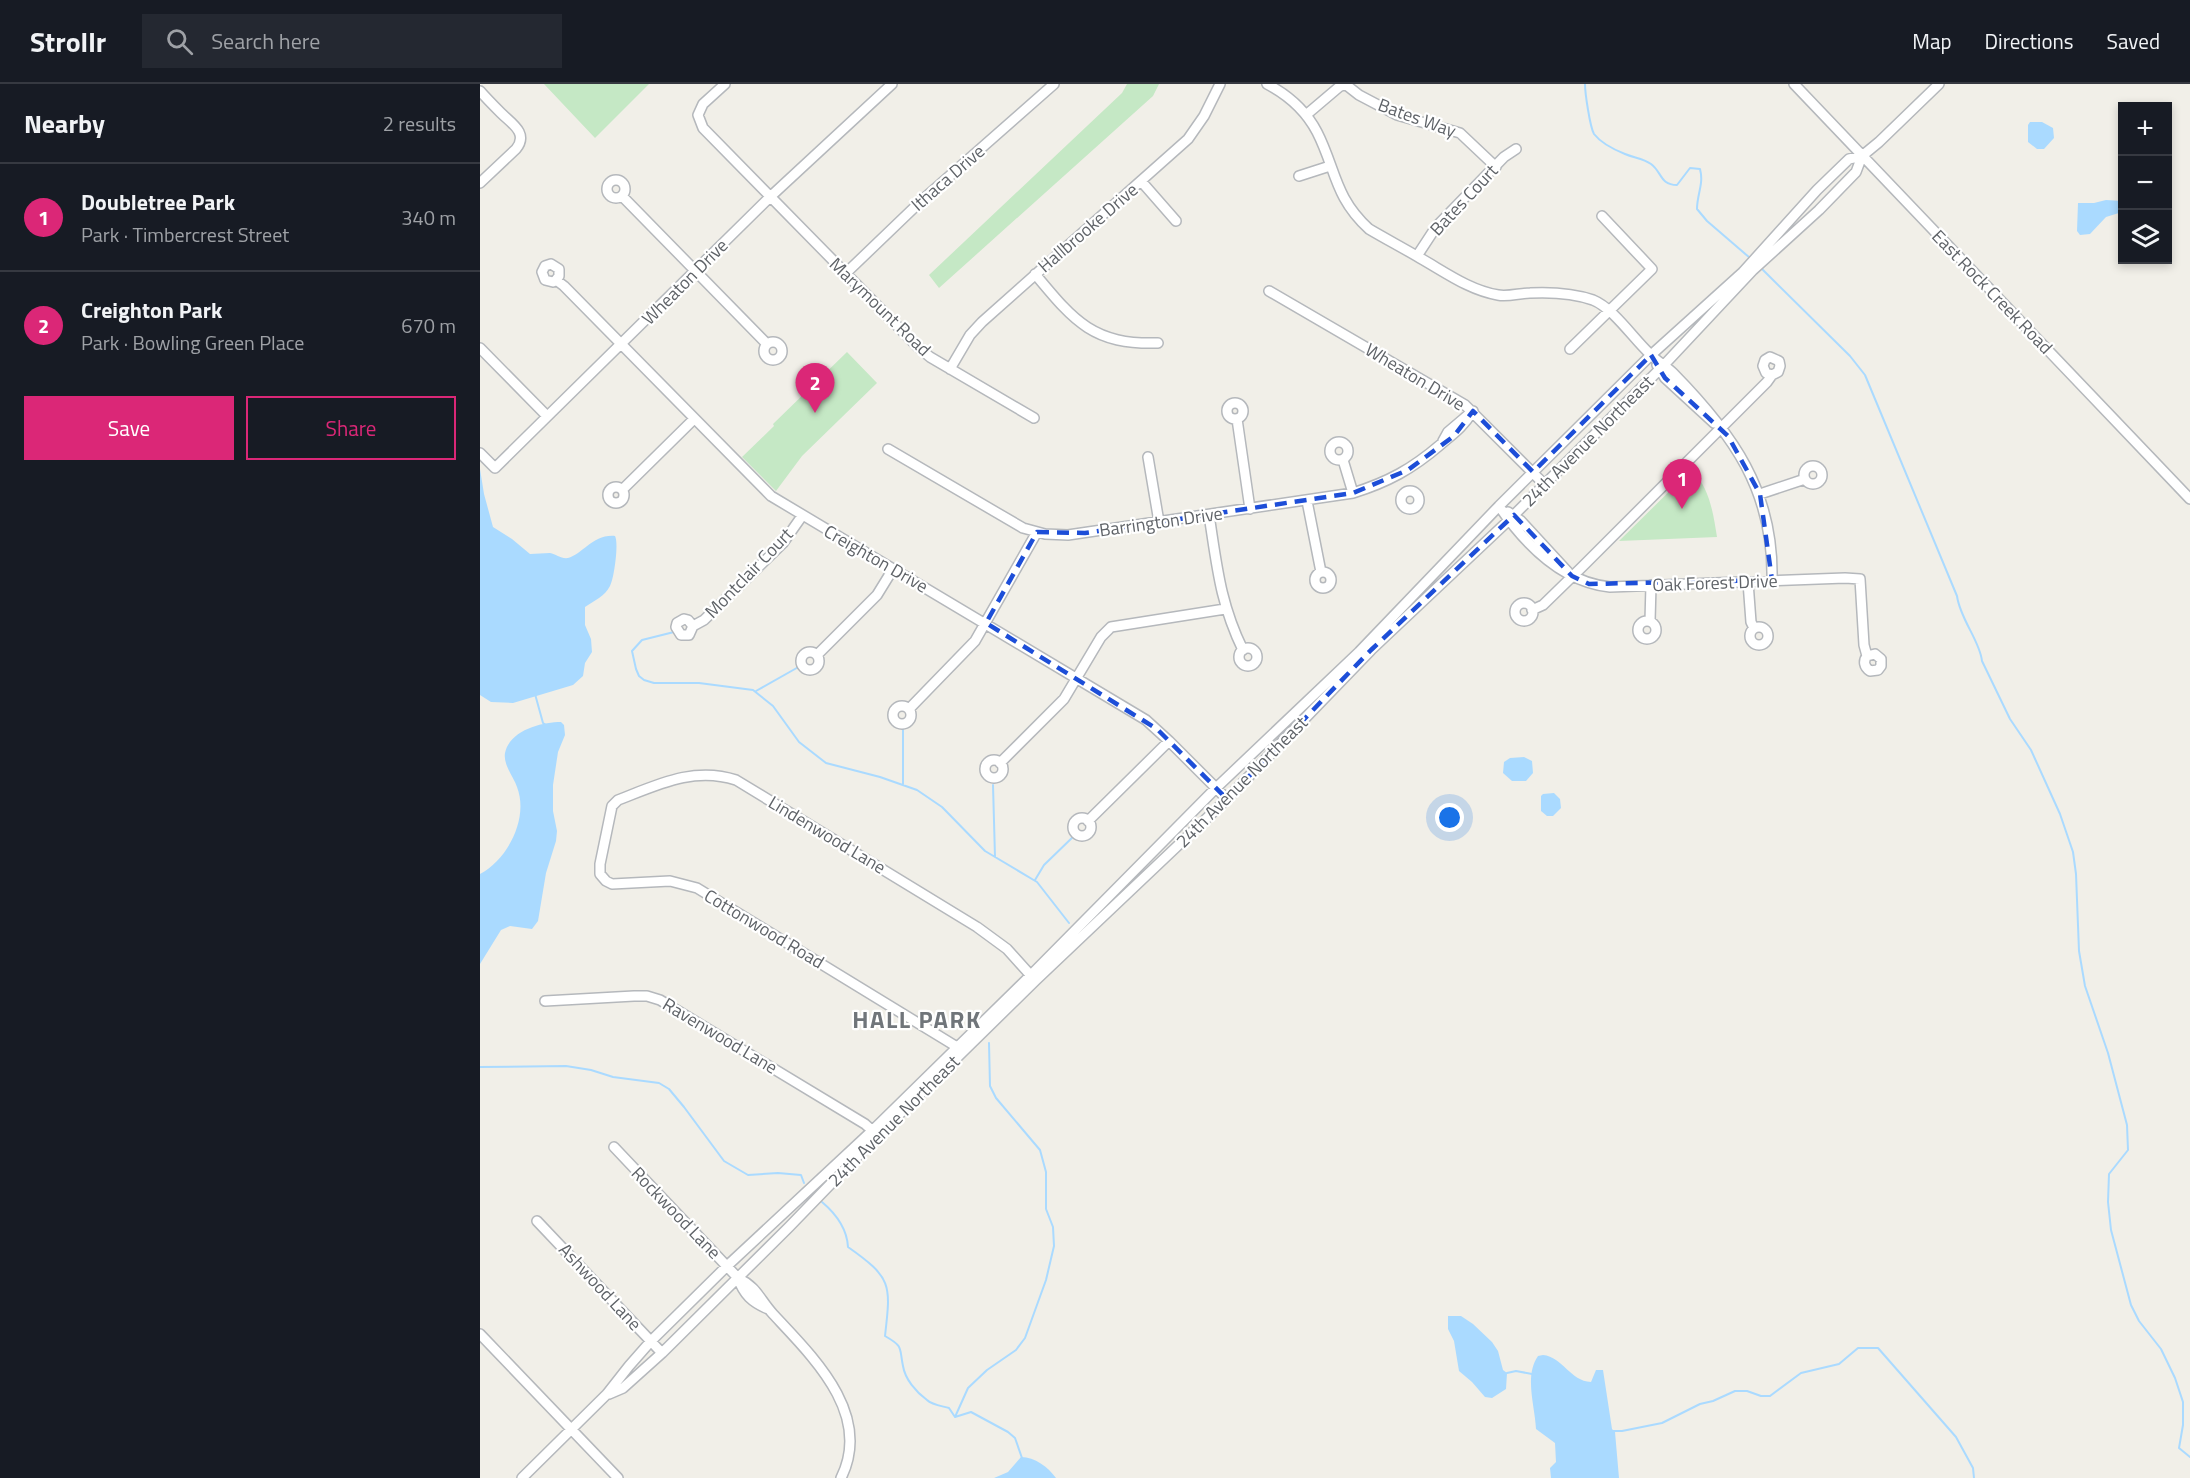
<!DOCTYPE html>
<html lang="en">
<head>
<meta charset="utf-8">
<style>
  body { margin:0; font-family:"Titillium Web",sans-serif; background:#242831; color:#f1f3f6 }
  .controls { position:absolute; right:18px; top:18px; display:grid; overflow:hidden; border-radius:0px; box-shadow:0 3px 9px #0003 }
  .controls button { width:54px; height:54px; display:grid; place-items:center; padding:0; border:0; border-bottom:2px solid #363941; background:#171b24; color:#f1f3f6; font:30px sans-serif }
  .you { position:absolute; left:970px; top:734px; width:21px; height:21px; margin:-15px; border:4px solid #fff; border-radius:50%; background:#1a73e8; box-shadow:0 0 0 9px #1a73e833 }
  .badge { display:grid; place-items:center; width:39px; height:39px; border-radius:50%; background:#db2777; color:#fff; font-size:20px; font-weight:700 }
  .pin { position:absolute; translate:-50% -50px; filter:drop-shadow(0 2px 3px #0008) }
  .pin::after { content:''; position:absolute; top:32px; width:21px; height:18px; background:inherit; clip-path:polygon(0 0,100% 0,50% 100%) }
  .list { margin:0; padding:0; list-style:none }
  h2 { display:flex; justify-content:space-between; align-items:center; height:78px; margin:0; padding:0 24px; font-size:26px }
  h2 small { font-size:20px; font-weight:400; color:#9ea1a6 }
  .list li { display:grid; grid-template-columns:39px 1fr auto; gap:18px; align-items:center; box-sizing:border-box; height:108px; padding:0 24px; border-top:2px solid #363941 }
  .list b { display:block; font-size:22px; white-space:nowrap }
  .list p { margin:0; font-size:20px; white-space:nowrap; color:#9ea1a6 }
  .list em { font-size:20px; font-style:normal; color:#9ea1a6 }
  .actions { display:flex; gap:12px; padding:18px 24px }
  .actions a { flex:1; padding:14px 0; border:2px solid #db2777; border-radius:0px; text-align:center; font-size:21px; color:#db2777 }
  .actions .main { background:#db2777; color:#fff }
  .icon { flex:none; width:33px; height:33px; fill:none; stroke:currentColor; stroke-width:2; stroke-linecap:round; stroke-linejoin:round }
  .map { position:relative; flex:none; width:1710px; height:1394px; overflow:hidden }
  header { display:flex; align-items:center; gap:36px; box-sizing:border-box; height:84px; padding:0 30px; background:#171b24; border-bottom:2px solid #363941 }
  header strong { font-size:28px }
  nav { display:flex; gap:33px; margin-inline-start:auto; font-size:21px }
  .search { width:420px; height:54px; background:#242831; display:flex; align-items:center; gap:15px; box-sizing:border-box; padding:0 21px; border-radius:0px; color:#9ea1a6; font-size:22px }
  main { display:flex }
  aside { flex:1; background:#171b24 }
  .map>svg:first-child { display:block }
  .green { fill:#c5e8c5 }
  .water { fill:#aadaff }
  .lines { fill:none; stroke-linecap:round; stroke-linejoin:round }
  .stream { stroke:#aadaff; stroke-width:2 }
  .minor-casing { stroke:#b5b8bc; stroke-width:12 }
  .minor { stroke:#fff; stroke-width:9 }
  .marked { fill:none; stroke:#1d4ed8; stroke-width:4.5; stroke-dasharray:12 8; stroke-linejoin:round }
  .labels { text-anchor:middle; stroke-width:4.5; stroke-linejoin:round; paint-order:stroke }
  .street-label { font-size:18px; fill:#5f6368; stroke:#fff }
  .district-label { font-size:24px; font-weight:bold; letter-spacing:1.5px; fill:#70757a; stroke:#fff }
</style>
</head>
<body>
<header>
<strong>Strollr</strong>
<div class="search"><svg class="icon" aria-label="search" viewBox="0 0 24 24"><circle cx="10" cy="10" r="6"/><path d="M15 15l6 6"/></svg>Search here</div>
<nav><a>Map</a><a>Directions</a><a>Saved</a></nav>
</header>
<main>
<aside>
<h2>Nearby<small>2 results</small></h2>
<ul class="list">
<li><span class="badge">1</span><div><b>Doubletree Park</b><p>Park · Timbercrest Street</p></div><em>340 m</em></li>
<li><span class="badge">2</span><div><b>Creighton Park</b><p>Park · Bowling Green Place</p></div><em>670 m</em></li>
</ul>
<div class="actions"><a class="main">Save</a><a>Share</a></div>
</aside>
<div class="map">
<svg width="1710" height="1394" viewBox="0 0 1710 1394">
  <rect width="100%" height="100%" fill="#f1efe8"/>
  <path class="green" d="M64,0H169L115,54Z
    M647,0H679L673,12L459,204L449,191L642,9Z
    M367,268L397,299L322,372L296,407L262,373L294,342L293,340Z
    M1212,385C1230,406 1233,428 1237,453L1139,457Z"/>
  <path class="water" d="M1550,38H1562L1573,44L1574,54L1564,65H1557L1548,58V41Z
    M1626,116L1642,117V128L1626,133L1610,150L1600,151L1597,147L1598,119H1614Z
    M0,385L4,410L13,443L32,455L50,470C57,470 63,469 70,469C76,470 81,475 88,474C102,471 113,450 135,452C139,459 134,495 130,502C125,512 114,517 105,523V541L111,555L112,568L105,579L103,592L93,601L33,619L11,618L0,611Z
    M81,638L84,641L85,651L78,668L73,701V727L77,747L76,757L66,789L58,837L52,845L30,842L21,846L0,880V790C28,775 49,734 37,703C34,693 23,681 25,669C30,646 62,638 81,638Z
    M1044,673L1052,677L1053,689L1046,697H1032L1023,689L1024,678L1030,674Z
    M1074,709L1080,715L1081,724L1073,732H1067L1061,727V712L1063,710Z
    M968,1232H981L993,1240L1012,1258L1018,1267L1023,1286L1027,1289L1026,1305L1012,1314L1005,1313L992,1298L979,1287L974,1257L968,1245Z
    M1063,1271C1083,1273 1090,1297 1111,1298L1116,1286H1123L1132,1345L1135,1348L1139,1394H1071L1070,1384L1076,1378L1075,1359L1056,1345C1055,1322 1044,1292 1058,1272Z
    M541,1373C555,1373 568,1383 576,1394H514L528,1388Z"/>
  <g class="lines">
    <path class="stream" d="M1105,0C1105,9 1110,43 1114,50C1121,59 1135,66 1145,70C1154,74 1163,74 1171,80C1182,88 1180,101 1197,101L1210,84L1220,85C1224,100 1217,110 1217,125L1227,137L1270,174
      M1281,184L1370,272L1385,291L1477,512C1480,535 1500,557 1502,577L1530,635L1551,666L1580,730L1593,768L1596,790L1599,867L1605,902L1628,969L1647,1041L1648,1066L1629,1090L1628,1118L1631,1146L1651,1221L1659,1237L1681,1265L1695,1294L1703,1318V1341L1699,1364L1710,1373
      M194,548L162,556L152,567L156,585L159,592L164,596L174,599H219L273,606L293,622L319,658L346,679L400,693L437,706L462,723L505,767L557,798L589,839
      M276,607L322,581
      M55,610L63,639L66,641
      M423,700V640
      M513,701L515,773
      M555,796L564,781L596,750
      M0,983L86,982L111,986L133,993L179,999L189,1005L204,1023L244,1077L268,1091L298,1089L321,1091L324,1099
      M342,1118C355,1129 367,1145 368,1163C412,1194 411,1200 405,1252C424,1263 419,1263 423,1282C425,1295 436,1308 447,1316C452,1321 462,1322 469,1324L475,1333L491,1328L528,1348L535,1354L542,1374
      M1027,1289L1036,1287L1052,1290
      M475,1333L488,1304L507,1286L536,1266L545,1254L566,1196L574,1162L573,1143L566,1125V1088L560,1066L516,1014L510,1002L509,959
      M1133,1347H1142L1182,1339L1220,1320L1233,1317L1255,1307H1267L1281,1312H1290L1321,1289L1359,1280L1378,1264H1398L1476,1353L1493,1384L1494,1394"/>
    <g class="minor-casing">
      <path id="minor" d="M245,0L223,20L218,31L223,44L438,263L450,273L554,334
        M787,0C808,11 826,27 837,48C856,85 854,113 889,145C906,155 923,164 940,174C965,188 989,206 1018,211C1028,213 1040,209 1050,209C1071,208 1093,209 1113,216C1133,224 1153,254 1169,269C1176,277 1186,282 1193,289C1253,350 1294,407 1292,496
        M1314,0L1710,415
        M0,7C7,15 14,22 21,29C31,39 49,49 36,65L0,99
        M826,31L859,3L865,0L879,11L917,31L980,49L1016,83
        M819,92L850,82
        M127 105a9 9 0 1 1 18 0a9 9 0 1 1-18 0Z
        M661,97L696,137
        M142,112L287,260
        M937,172L956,143L1024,73L1036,65
        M365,190L440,118L574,0
        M555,190C594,237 613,261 678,259
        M76,196L79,192V185L71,180L65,182L62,188L65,196L73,198L76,196L84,202L291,412L666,636L689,657L747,715
        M789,207L985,321L1064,400
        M284 267a9 9 0 1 1 18 0a9 9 0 1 1-18 0Z
        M0,264L67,332
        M1090,265L1172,185L1122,132
        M1177,281L1185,294L1234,339
        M470,285L490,251L502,238L708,55L724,32L740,0
        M747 327a8 8 0 1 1 16 0a8 8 0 1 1-16 0Z
        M757,335L770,425
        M963,357L968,348L988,331
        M850 367a9 9 0 1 1 18 0a9 9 0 1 1-18 0Z
        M408,365L543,444L565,450L588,451L873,409C908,398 932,385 960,361C974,349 982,344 993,327
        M0,369L15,384L290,113L412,0
        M668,373L679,438
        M863,376L873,409
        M1324 391a9 9 0 1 1 18 0a9 9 0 1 1-18 0Z
        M128 411a8 8 0 1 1 16 0a8 8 0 1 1-16 0Z
        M143,405L214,335
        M921 416a9 9 0 1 1 18 0a9 9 0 1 1-18 0Z
        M1280,410L1325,395
        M827,417L841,488
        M1019,422C1045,460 1081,498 1130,503L1365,494L1380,495L1384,561L1387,572C1383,577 1384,583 1390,587L1398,586L1401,582V575L1395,570L1387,572
        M1028,428L1041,437L1088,488
        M729,431C737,482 740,519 763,566
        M835 496a8 8 0 1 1 16 0a8 8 0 1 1-16 0Z
        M1268,498L1271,538L1274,544
        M1035 528a9 9 0 1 1 18 0a9 9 0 1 1-18 0Z
        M1052,526L1063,521L1102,483L1287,298L1292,291L1298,288L1300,282L1299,277L1290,273L1285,276L1283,282L1286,289L1292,291
        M1170,537L1171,501
        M1158 546a9 9 0 1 1 18 0a9 9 0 1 1-18 0Z
        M213,542L208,536L204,535L197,539L196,543L201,551H209L213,542L224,536L303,459L322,432
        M1270 552a9 9 0 1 1 18 0a9 9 0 1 1-18 0Z
        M759 573a9 9 0 1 1 18 0a9 9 0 1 1-18 0Z
        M321 577a9 9 0 1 1 18 0a9 9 0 1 1-18 0Z
        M337,571L397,511L413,485
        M413 631a9 9 0 1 1 18 0a9 9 0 1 1-18 0Z
        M429,625L495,557L557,448
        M505 685a9 9 0 1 1 18 0a9 9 0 1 1-18 0Z
        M520,679L584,615L621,553L631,543L745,525
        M593 743a9 9 0 1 1 18 0a9 9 0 1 1-18 0Z
        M608,737L689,657
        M65,917L154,912H167L180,916L385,1040L395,1049
        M482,966L217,804L190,797L132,800L126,797L120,790V780L132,722L138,716C177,701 214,682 256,696L497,843L527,865L554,895
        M134,1063L258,1194C277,1203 280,1216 293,1230C333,1273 393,1330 361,1394
        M57,1137L182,1269
        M258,1194C264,1211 272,1218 288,1225
        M0,1250L138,1394
        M129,1310L143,1304L182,1269L309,1143L398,1051L556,896L747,715L891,566L1029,436L1184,281L1273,186L1339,126L1376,88L1382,72
        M42,1394L127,1310L149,1282L171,1257L247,1182L393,1046L551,891L736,704L879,568L1019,422L1171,271L1263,188L1337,106L1369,75L1382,72L1399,58L1459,0"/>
    </g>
    <use href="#minor" class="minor"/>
  </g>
  <path class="marked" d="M1171,271L1185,294L1248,352L1280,410L1292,496L1109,500L1092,492L1034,431L891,566L747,715L677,645L506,539L557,448L605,449L873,409L928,386L974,352L993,327L1053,388Z"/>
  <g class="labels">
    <g class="street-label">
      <text transform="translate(937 34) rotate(20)" y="6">Bates Way</text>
      <text transform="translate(468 94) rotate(-41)" y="6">Ithaca Drive</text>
      <text transform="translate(984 116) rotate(-47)" y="6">Bates Court</text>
      <text transform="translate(608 144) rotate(-41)" y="6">Hallbrooke Drive</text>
      <text transform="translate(205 198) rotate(-45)" y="6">Wheaton Drive</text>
      <text transform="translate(1512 208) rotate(46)" y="6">East Rock Creek Road</text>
      <text transform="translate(400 223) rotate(44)" y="6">Marymount Road</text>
      <text transform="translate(935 293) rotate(31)" y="6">Wheaton Drive</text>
      <text transform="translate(1108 357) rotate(-45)" y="6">24th Avenue Northeast</text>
      <text transform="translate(681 438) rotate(-8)" y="6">Barrington Drive</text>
      <text transform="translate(396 475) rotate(30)" y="6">Creighton Drive</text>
      <text transform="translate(269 489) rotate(-46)" y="6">Montclair Court</text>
      <text transform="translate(1235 499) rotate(-2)" y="6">Oak Forest Drive</text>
      <text transform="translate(762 698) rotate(-45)" y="6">24th Avenue Northeast</text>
      <text transform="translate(347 751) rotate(31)" y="6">Lindenwood Lane</text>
      <text transform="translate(284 845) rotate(31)" y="6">Cottonwood Road</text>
      <text transform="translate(240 952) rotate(31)" y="6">Ravenwood Lane</text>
      <text transform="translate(414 1037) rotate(-45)" y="6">24th Avenue Northeast</text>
      <text transform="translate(196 1129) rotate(46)" y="6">Rockwood Lane</text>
      <text transform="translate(120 1203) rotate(47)" y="6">Ashwood Lane</text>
    </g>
    <g class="district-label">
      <text x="437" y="944">HALL PARK</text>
    </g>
  </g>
</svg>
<div class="controls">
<button>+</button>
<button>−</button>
<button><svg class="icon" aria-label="layers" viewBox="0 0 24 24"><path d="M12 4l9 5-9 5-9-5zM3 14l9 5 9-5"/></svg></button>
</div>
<div class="you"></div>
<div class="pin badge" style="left:1202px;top:425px">1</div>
<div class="pin badge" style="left:335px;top:329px">2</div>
</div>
</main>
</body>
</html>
